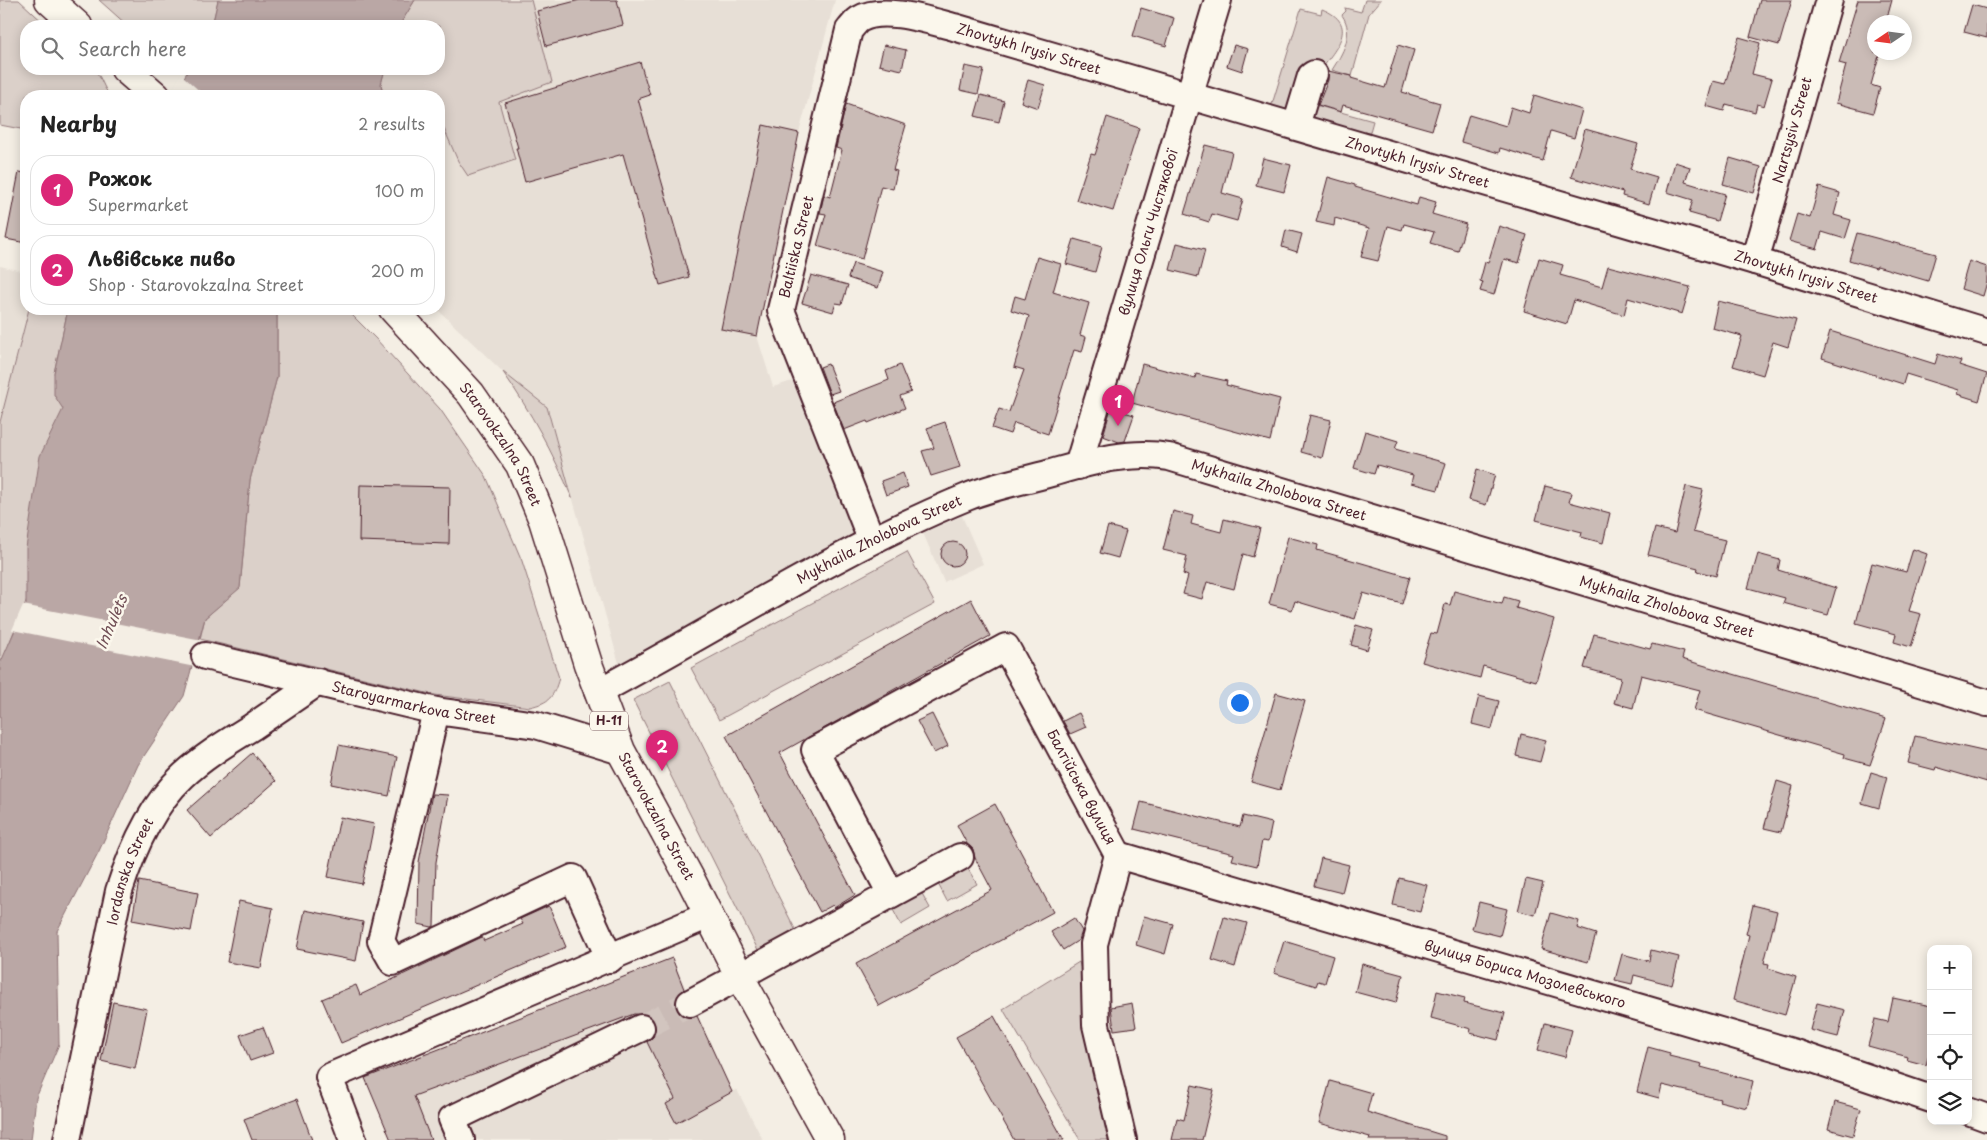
<!DOCTYPE html>
<html lang="en">
<head>
<meta charset="utf-8">
<style>
  body { margin:0; font-family:"Playpen Sans",sans-serif; background:#f6f6f6; color:#222 }
  .controls { position:absolute; right:15px; bottom:15px; display:grid; overflow:hidden; border-radius:10px; box-shadow:0 2px 12px #0003 }
  .controls button { width:45px; height:45px; display:grid; place-items:center; padding:0; border:0; border-bottom:1px solid #e0e0e0; background:#fff; color:#222; font:25px sans-serif }
  .compass { position:absolute; left:1867px; top:15px; width:45px; height:45px; border-radius:50%; background:#fff; box-shadow:0 2px 12px #0003; rotate:257deg }
  .you { position:absolute; left:1239px; top:702px; width:18px; height:18px; margin:-12px; border:4px solid #fff; border-radius:50%; background:#1a73e8; box-shadow:0 0 0 8px #1a73e833 }
  .badge { display:grid; place-items:center; width:32px; height:32px; border-radius:50%; background:#db2777; color:#fff; font-size:16px; font-weight:700 }
  .pin { position:absolute; translate:-50% -41px; filter:drop-shadow(0 1px 2px #0008) }
  .pin::after { content:''; position:absolute; top:26px; width:18px; height:15px; background:inherit; clip-path:polygon(0 0,100% 0,50% 100%) }
  .list { margin:0; padding:0; list-style:none }
  h2 { display:flex; justify-content:space-between; align-items:center; height:65px; margin:0; padding:0 20px; font-size:21px }
  h2 small { font-size:16px; font-weight:400; color:#767676 }
  .list li { display:grid; grid-template-columns:32px 1fr auto; gap:15px; align-items:center; box-sizing:border-box; height:70px; margin:0 10px 10px; padding:0 10px; border:1px solid #e0e0e0; border-radius:20px }
  .list b { display:block; font-size:19px; white-space:nowrap }
  .list p { margin:0; font-size:16px; white-space:nowrap; color:#767676 }
  .list em { font-size:16px; font-style:normal; color:#767676 }
  .icon { flex:none; width:28px; height:28px; fill:none; stroke:currentColor; stroke-width:2; stroke-linecap:round; stroke-linejoin:round }
  .map { position:relative; flex:none; width:1987px; height:1140px; overflow:hidden }
  .search { position:absolute; background:#fff; box-shadow:0 2px 12px #0003; left:20px; top:20px; width:425px; height:55px; display:flex; align-items:center; gap:12px; box-sizing:border-box; padding:0 18px; border-radius:20px; color:#767676; font-size:19px }
  .panel { position:absolute; background:#fff; box-shadow:0 2px 12px #0003; left:20px; top:90px; width:425px; height:225px; border-radius:20px }
  .map>svg:first-child { display:block }
  .built { fill:#e7dfd6 }
  .green { fill:#dbd0c9; stroke:#92787a }
  .water { fill:#baa7a5; stroke:#8d7174 }
  .pier { fill:#f4eee4 }
  .building { fill:#cabbb6; stroke:#4a1f2b }
  .lines { fill:none; stroke-linecap:round; stroke-linejoin:round }
  .minor-tunnel { stroke:#d2c5bf; stroke-width:26; stroke-dasharray:26 13; stroke-linecap:butt }
  .minor-casing { stroke:#4a1f2b; stroke-width:30 }
  .major-casing { stroke:#4a1f2b; stroke-width:31 }
  .minor { stroke:#fbf7ec; stroke-width:26 }
  .major { stroke:#fbf7ec; stroke-width:28 }
  .labels { text-anchor:middle; stroke-width:5; stroke-linejoin:round; paint-order:stroke }
  .shield { fill:#fbf7ec; stroke:#7f6065; stroke-width:1 }
  .shield-label { font-size:12px; font-weight:bold; fill:#4a1f2b }
  .street-label { font-size:14px; fill:#4a1f2b; stroke:#fbf7ec }
  .water-label { font-size:15px; font-style:italic; fill:#714f56; stroke:#fbf7ec }
</style>
</head>
<body>
<div class="map">
<svg width="1987" height="1140" viewBox="0 0 1987 1140">
  <rect width="100%" height="100%" fill="#f4eee4"/>
  <filter id="ink" filterUnits="userSpaceOnUse"><feTurbulence type="fractalNoise" baseFrequency=".02" numOctaves="2"/><feDisplacementMap in="SourceGraphic" scale="10" xChannelSelector="R" yChannelSelector="G"/><feConvolveMatrix kernelMatrix="1 2 1 2 8 2 1 2 1" color-interpolation-filters="sRGB"/></filter>
  <g filter="url(#ink)">
    <path class="built" d="M531,0H835L799,133L757,336L773,387L792,381L861,533L620,667L547,407L503,372L437,309H439V126L442,124L458,161L499,102L552,82Z
      M0,266L26,272V309H29L0,422Z
      M962,516L983,564L944,582L923,533Z
      M672,958L732,1091L737,1090L763,1140H391L365,1078Z"/>
    <path class="green" d="M0,0H19L47,26H26V69H93C103,77 102,88 111,96H26V130L0,125Z
      M99,0H218L212,26H128Z
      M415,0H531L552,82L499,102L515,160L468,176L458,161L442,124L439,126V96H383L381,84L385,69H439V26H399Z
      M1365,0H1381L1369,14L1352,76L1332,70C1342,54 1355,34 1342,15L1346,11L1345,8L1361,12Z
      M1301,9L1321,14L1322,9C1360,24 1336,49 1320,70C1312,79 1307,91 1301,101L1373,121L1368,139L1270,111Z
      M29,309H68L54,373L88,446L9,644L0,718V422Z
      M277,309H346L376,339L440,409L486,476L522,561L559,678C553,698 550,702 530,707L435,695L200,639L205,618L240,587L250,480L277,377Z
      M503,372L547,407L572,498C553,453 531,412 503,372Z
      M907,552L935,604L719,720L691,668Z
      M670,681L798,935L760,954L633,700Z
      M965,864L977,884L947,901L936,880Z
      M919,888L930,908L901,925L890,904Z
      M1079,962C1087,986 1083,1011 1086,1035C1090,1071 1099,1106 1112,1140H1080L1003,1009Z"/>
    <path class="water" d="M218,0H415L399,26H212Z
      M189,69H385L381,84L383,96H173Z
      M68,309H277V377L250,480L240,588L205,618L184,696L138,765L99,851L57,931L59,1044L36,1098L31,1140H0V664L26,605V548L40,456L63,409L54,395V373Z"/>
    <path class="pier" d="M181,74L183,76L205,96H170Z
      M23,605L202,640L195,667L12,630Z"/>
    <path class="building" d="M580,0H617L623,25L546,46L537,11Z
      M1760,0H1792L1779,45L1750,37Z
      M1858,0H1892L1886,22H1874V52H1880L1871,85L1880,88L1873,113L1836,103L1846,65L1839,63Z
      M1972,5L1987,9V38L1964,32Z
      M1141,8L1174,18L1166,46L1133,36Z
      M1739,37L1760,43L1752,74L1772,79L1764,106L1757,104L1755,112L1726,104L1724,111L1706,106L1713,81L1725,84Z
      M884,45L906,50L902,70L879,65Z
      M1234,45L1248,49L1242,71L1227,66Z
      M1398,45L1414,50L1402,92L1440,103L1432,130L1343,105L1341,112L1318,105L1328,80V71L1352,76L1351,78L1385,88Z
      M640,62L650,95L638,99L689,277L660,285L623,154L525,182L516,148H518L505,103Z
      M965,66L984,70L978,94L960,90Z
      M1028,80L1045,85L1038,108L1021,102Z
      M981,95L1004,101L999,122L975,116Z
      M1534,95L1582,110L1574,138L1551,131L1543,161L1500,148L1499,153L1461,142L1469,115L1506,126L1511,107L1529,113Z
      M846,104L906,125L893,170L897,171L893,189L881,186L862,259L817,246L826,214L820,213L824,195L830,197L842,150L836,148Z
      M1107,117L1139,128L1113,211L1076,200L1091,154L1095,155Z
      M763,125L799,133L757,336L721,329Z
      M1585,129L1638,144L1630,169L1657,177L1649,204L1622,196L1623,192L1571,177Z
      M1205,145L1232,152L1222,193L1243,199L1237,221L1212,214L1209,222L1184,214Z
      M1263,158L1291,165L1284,192L1256,185Z
      M1730,158L1761,167L1754,193L1723,184Z
      M1675,162L1690,167L1685,182L1725,194L1717,221L1689,213L1693,200L1667,192Z
      M19,172L26,173V243L6,239Z
      M1328,177L1355,185V187L1417,205L1419,197L1436,202L1432,214L1466,224L1458,251L1430,243L1434,232L1404,224L1402,230L1388,226L1378,261L1361,257L1369,228L1335,218L1334,226L1316,222Z
      M1819,187L1840,193L1834,215L1851,220L1845,239L1822,232L1817,249L1789,241L1797,214L1810,218Z
      M1499,226L1527,235L1519,263L1504,259L1494,295L1480,291L1483,282L1480,281L1485,262L1488,263Z
      M1286,230L1302,234L1297,252L1282,247Z
      M1857,233L1936,254L1928,281L1877,266L1876,268L1849,260Z
      M1074,239L1102,247L1095,272L1066,264Z
      M1177,243L1205,250L1198,277L1170,270Z
      M1037,257L1061,264L1053,292L1089,303L1080,335L1086,337L1082,352L1074,350L1048,434L1014,423L1010,434L992,428L999,409L1009,412L1024,370L1014,367L1029,316L1011,310L1015,296L1025,299Z
      M1539,258L1563,265L1560,275L1602,287L1608,266L1690,287L1682,314L1628,298L1624,315L1574,300L1567,324L1524,311Z
      M1969,261L1987,267V282L1983,296L1961,289Z
      M853,263L883,272L878,288L848,278Z
      M811,275L848,285L842,304L836,303L833,312L802,303Z
      M1718,301L1796,320L1788,347L1773,342L1763,375L1733,366L1742,336L1712,328Z
      M1830,331L1935,364L1938,354L1961,361L1959,365L1987,374L1979,401L1957,394L1958,390L1906,374L1903,384L1822,358Z
      M828,364L839,391L830,394L820,367Z
      M1142,364L1195,378L1196,374L1227,381L1226,385L1280,399L1270,441L1132,403Z
      M900,365L911,392L900,396L905,408L868,423L867,421L844,430L833,402L889,380L886,371Z
      M1111,408L1134,415L1125,441L1119,442L1103,436Z
      M1310,415L1331,420L1322,458L1301,452Z
      M945,422L960,467L931,476L922,451L934,448L927,428Z
      M1365,431L1398,441L1395,449L1446,463L1438,490L1411,483L1413,475L1377,465L1374,474L1354,468Z
      M1477,469L1495,475L1486,505L1469,500Z
      M903,473L908,487L886,495L881,481Z
      M360,485L450,487L449,544L359,541Z
      M1545,486L1572,493L1569,502L1610,513L1603,543L1581,537L1582,532L1536,520Z
      M1686,486L1703,490L1693,532L1725,540L1716,576L1697,571L1698,568L1648,555L1655,528L1675,533Z
      M1173,511L1193,516L1191,524L1221,532L1224,519L1260,528L1253,557L1243,554L1234,589L1207,582L1202,599L1183,594L1188,576L1183,574L1187,556L1163,550Z
      M1108,526L1126,531L1118,558L1100,553Z
      M1288,537L1318,545L1317,550L1410,577L1402,604L1363,593L1355,619L1295,601L1292,610L1269,604Z
      M941 554a12 12 0 1 1 24 0a12 12 0 1 1-24 0Z
      M1913,549L1927,554L1909,611L1921,614L1911,647L1894,642L1896,634L1856,623L1872,563L1906,572Z
      M1758,554L1780,560L1778,570L1836,588L1828,615L1783,603L1785,598L1748,588Z
      M1454,591L1502,604L1504,597L1518,601L1516,608L1554,619L1536,681L1483,666L1480,678L1422,662L1431,633L1437,634L1445,604L1450,605Z
      M971,599L990,636L780,753L855,895L834,908L833,905L820,912L726,736Z
      M1356,625L1373,630L1367,650L1351,645Z
      M1594,634L1650,649L1652,644L1684,652L1682,659L1886,719L1870,765L1844,758L1845,754L1694,710L1700,690L1641,675L1633,708L1614,703L1621,678L1584,668Z
      M1276,693L1305,701L1280,790L1251,782Z
      M1479,696L1499,701L1492,729L1472,724Z
      M1079,713L1086,727L1070,734L1063,721Z
      M932,714L948,746L934,753L917,721Z
      M1521,734L1546,740L1540,762L1516,756Z
      M1915,736L1987,752V782L1936,767L1935,770L1908,763Z
      M339,745L397,757L389,796L331,784Z
      M252,753L276,781L211,838L187,810Z
      M1871,772L1887,777L1879,808L1862,803Z
      M1777,781L1793,786L1781,832L1764,828Z
      M432,794L448,795L436,862L434,926L432,927L418,924L419,862Z
      M1141,802L1240,827L1243,816L1272,823L1268,842L1262,841L1257,866L1232,860L1234,854L1134,829Z
      M995,804L1053,912L879,1006L856,964L992,890L975,858L973,849L967,844L957,825Z
      M340,817L374,824L362,884L328,877Z
      M1321,858L1349,865L1342,893L1314,886Z
      M1399,878L1427,885L1420,912L1393,905Z
      M1526,879L1543,883L1535,915L1518,911Z
      M139,881L198,893L191,931L132,920Z
      M239,901L273,908L261,968L227,962Z
      M1479,902L1507,909L1500,936L1472,929Z
      M1753,905L1777,911L1764,963L1769,964L1768,968L1796,977L1785,1015L1733,1000L1749,935L1746,934Z
      M549,906L566,947L341,1043L322,999L356,985L360,995L482,937L484,941L523,924L520,919Z
      M305,910L363,922L356,961L297,949Z
      M1551,913L1579,921L1577,928L1596,934L1588,962L1541,949Z
      M1144,916L1173,924L1165,954L1136,945Z
      M1224,917L1247,923L1235,967L1212,960Z
      M1074,918L1082,931L1079,940L1063,950L1051,932Z
      M1284,941L1333,956L1325,983L1318,981L1316,986L1274,973Z
      M1651,950L1679,957L1672,985L1634,975L1632,984L1615,980L1622,954L1649,961Z
      M672,958L684,989L677,996L675,1003L677,1010L683,1016L690,1018L697,1016L732,1092L676,1123L666,1104L675,1099L647,1042L654,1036L656,1030L655,1022L649,1015L634,1014L414,1096L431,1140H391L365,1078Z
      M1362,964L1403,975L1396,1003L1355,992Z
      M1437,991L1465,998L1464,1003L1505,1013L1498,1040L1470,1033L1471,1029L1431,1018Z
      M1893,998L1931,1006V1047L1926,1065L1907,1060L1908,1057L1868,1046L1875,1019L1888,1022Z
      M113,1002L147,1009L135,1069L101,1061Z
      M1132,1003L1136,1027L1114,1030L1111,1007Z
      M1817,1003L1845,1010L1838,1037L1810,1030Z
      M994,1016L1064,1140H1014L956,1037Z
      M1545,1023L1572,1030L1565,1057L1538,1050Z
      M263,1027L273,1053L250,1061L240,1035Z
      M1648,1047L1670,1053L1669,1056L1702,1064L1701,1067L1753,1081L1747,1108L1719,1101L1720,1099L1662,1085L1659,1098L1637,1092Z
      M1330,1081L1372,1093L1367,1112L1445,1136V1140H1369L1370,1137L1319,1123Z
      M1192,1085L1214,1090L1202,1140H1172L1177,1118L1184,1120Z
      M297,1099L312,1140H252L244,1119Z
      M1835,1102L1861,1109L1853,1136L1828,1129Z"/>
    <g class="lines">
      <path class="minor-tunnel" d="M641,1028L690,1003"/>
      <g class="minor-casing">
        <g id="minor">
          <path d="M1296,126L1311,76L1314,74"/>
          <path id="s1" d="M1755,261L1829,0"/>
          <path id="s2" d="M1078,466L1218,0"/>
          <path id="s3" d="M871,539L781,310L849,30C852,27 856,21 860,19C883,5 930,21 954,27L1755,261L1987,332"/>
          <path id="s4" d="M205,656L436,711L536,725L621,751"/>
          <path id="s5" d="M598,692C720,627 838,550 967,497C993,486 1023,481 1051,473C1090,462 1129,450 1169,457L1987,703"/>
          <path d="M436,711L381,941L393,962L573,878L610,959"/>
          <path id="s6" d="M1118,855L1795,1053L1931,1099"/>
          <path id="s7" d="M891,894L815,750L1006,647L1118,855L1094,944L1096,1025L1123,1140"/>
          <path d="M690,1003L960,857"/>
          <path d="M1968,1111L1987,1118"/>
          <path id="s8" d="M67,1140L119,891C132,850 151,806 183,776C204,756 228,742 252,727C274,712 296,697 318,682"/>
          <path d="M353,1140L329,1077L709,915"/>
          <path d="M461,1140L452,1119L641,1028"/>
        </g>
      </g>
      <g class="major-casing">
        <g id="major">
          <path d="M49,0L78,26"/>
          <path d="M125,69L156,96"/>
          <path id="s9" d="M393,309L471,394L520,465L543,520L588,664L621,751L692,882L740,977L830,1140"/>
        </g>
      </g>
      <use href="#minor" class="minor"/>
      <use href="#major" class="major"/>
    </g>
  </g>
  <g class="labels">
    <rect class="shield" x="590" y="711.5" width="38" height="19" rx="4"/>
    <g class="shield-label">
      <text x="609" y="725">Н-11</text>
    </g>
    <g class="street-label">
      <text dy="5" stroke="none"><textPath href="#s3" startOffset="724">Zhovtykh Irysiv Street</textPath></text>
      <text dy="5" stroke="none"><textPath href="#s1" startOffset="136">Nartsysiv Street</textPath></text>
      <text dy="5" stroke="none"><textPath href="#s3" startOffset="1129">Zhovtykh Irysiv Street</textPath></text>
      <text dy="5" stroke="none"><textPath href="#s2" startOffset="244">вулиця Ольги Чистякової</textPath></text>
      <text dy="5" stroke="none"><textPath href="#s3" startOffset="311">Baltiiska Street</textPath></text>
      <text dy="5" stroke="none"><textPath href="#s3" startOffset="1534">Zhovtykh Irysiv Street</textPath></text>
      <text dy="5" stroke="none"><textPath href="#s9" startOffset="174">Starovokzalna Street</textPath></text>
      <text dy="5" stroke="none"><textPath href="#s5" startOffset="740">Mykhaila Zholobova Street</textPath></text>
      <text dy="5" stroke="none"><textPath href="#s5" startOffset="320">Mykhaila Zholobova Street</textPath></text>
      <text dy="5" stroke="none"><textPath href="#s5" startOffset="1145">Mykhaila Zholobova Street</textPath></text>
      <text dy="5" stroke="none"><textPath href="#s4" startOffset="214">Staroyarmarkova Street</textPath></text>
      <text dy="5" stroke="none"><textPath href="#s7" startOffset="539">Балтійська вулиця</textPath></text>
      <text dy="5" stroke="none"><textPath href="#s9" startOffset="579">Starovokzalna Street</textPath></text>
      <text dy="5" stroke="none"><textPath href="#s8" startOffset="276">Iordanska Street</textPath></text>
      <text dy="5" stroke="none"><textPath href="#s6" startOffset="424">вулиця Бориса Мозолевського</textPath></text>
    </g>
    <g class="water-label">
      <text transform="translate(112 622) rotate(-67)" y="5">Inhulets</text>
    </g>
  </g>
</svg>
<div class="controls">
<button>+</button>
<button>−</button>
<button><svg class="icon" aria-label="locate" viewBox="0 0 24 24"><circle cx="12" cy="12" r="6"/><path d="M12 2v4M12 18v4M2 12h4M18 12h4"/></svg></button>
<button><svg class="icon" aria-label="layers" viewBox="0 0 24 24"><path d="M12 4l9 5-9 5-9-5zM3 14l9 5 9-5"/></svg></button>
</div>
<svg class="compass" viewBox="-18 -18 36 36"><path d="M0-13l5 13h-10z" fill="#e53935"/><path d="M0 13l5-13h-10z" fill="#767676"/></svg>
<div class="you"></div>
<div class="pin badge" style="left:1118px;top:426px">1</div>
<div class="pin badge" style="left:662px;top:771px">2</div>
<div class="search"><svg class="icon" aria-label="search" viewBox="0 0 24 24"><circle cx="10" cy="10" r="6"/><path d="M15 15l6 6"/></svg>Search here</div>
<section class="panel">
<h2>Nearby<small>2 results</small></h2>
<ul class="list">
<li><span class="badge">1</span><div><b>Рожок</b><p>Supermarket</p></div><em>100 m</em></li>
<li><span class="badge">2</span><div><b>Львівське пиво</b><p>Shop · Starovokzalna Street</p></div><em>200 m</em></li>
</ul>
</section>
</div>
</body>
</html>
